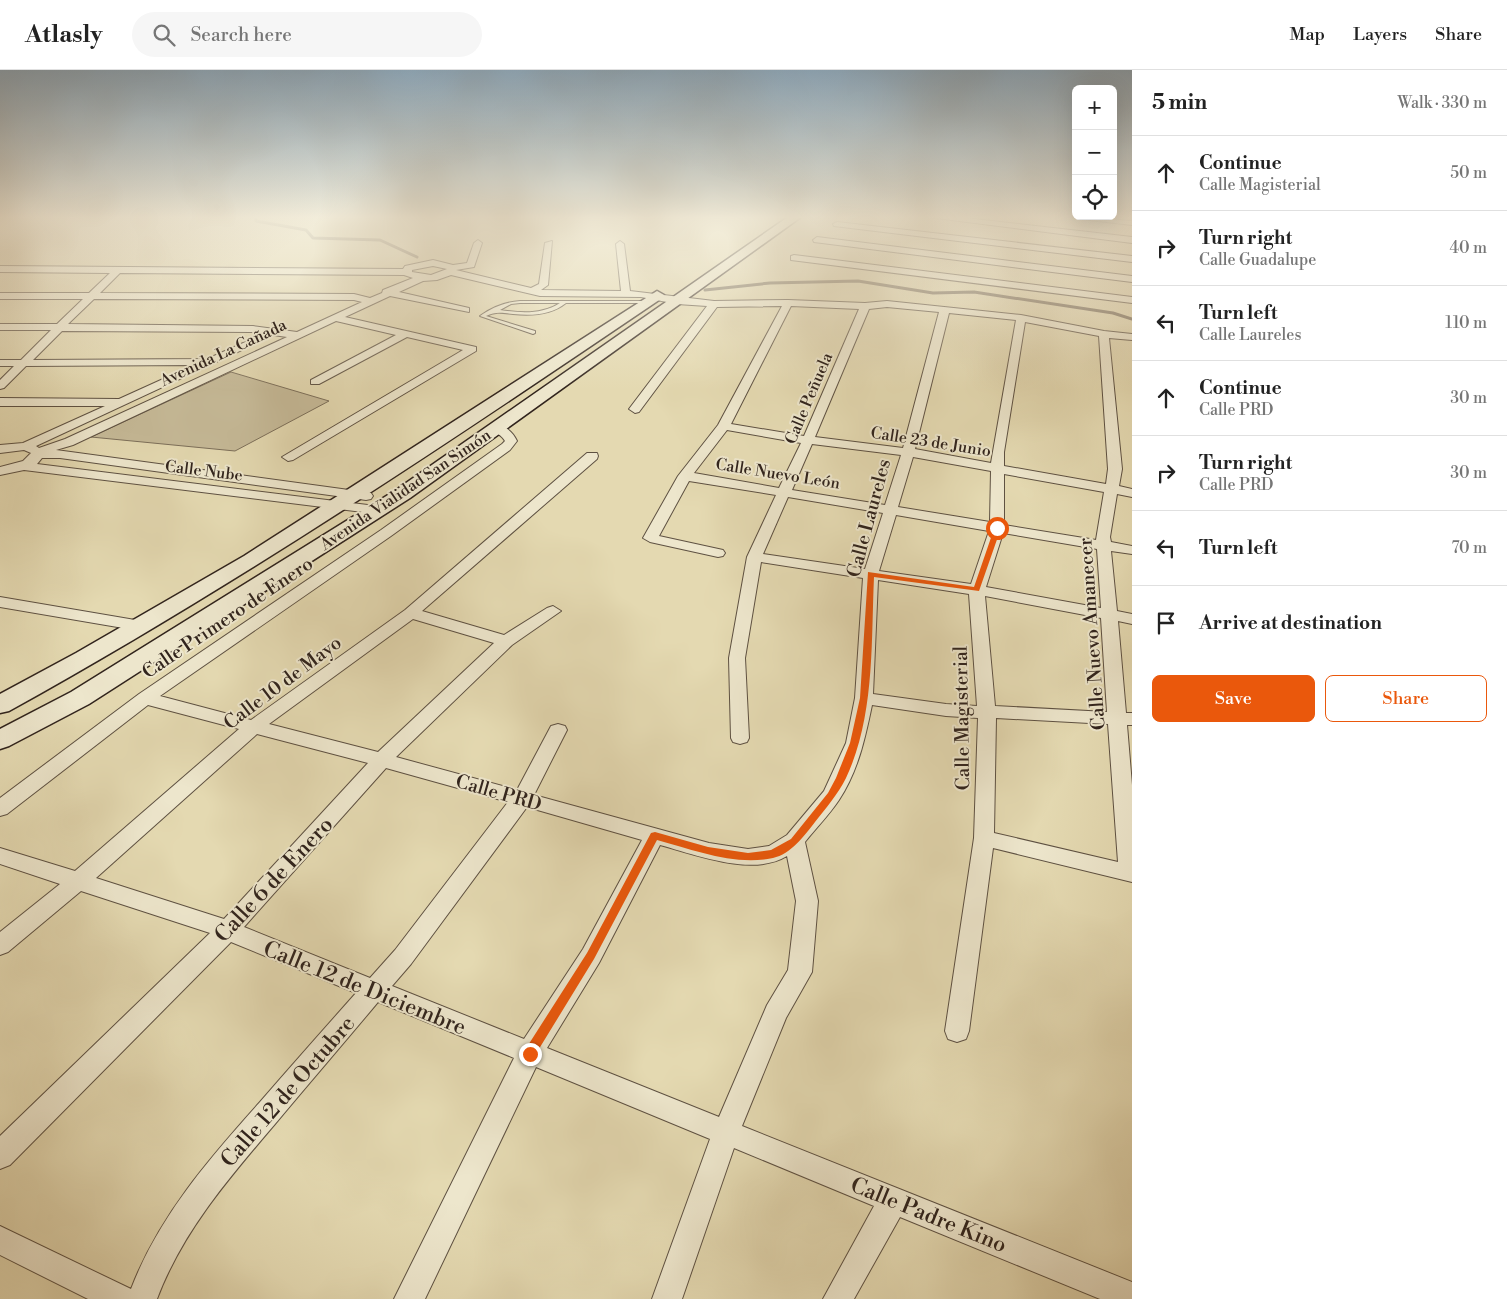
<!DOCTYPE html>
<html lang="en">
<head>
<meta charset="utf-8">
<style>
  body { margin:0; font-family:"Libre Bodoni",serif; background:#f6f6f6; color:#222 }
  .controls { position:absolute; right:15px; top:15px; display:grid; overflow:hidden; border-radius:8px; box-shadow:0 5px 20px #0002 }
  .controls button { width:45px; height:45px; display:grid; place-items:center; padding:0; border:0; border-bottom:1px solid #e0e0e0; background:#fff; color:#222; font:25px sans-serif }
  .stop { position:absolute; width:15px; height:15px; margin:-11px; border:4px solid #ea580c; border-radius:50%; background:#fff }
  .stop.end { background:#ea580c; border-color:#fff; box-shadow:0 1px 5px #0008 }
  .list { margin:0; padding:0; list-style:none }
  h2 { display:flex; justify-content:space-between; align-items:center; height:65px; margin:0; padding:0 20px; font-size:21px }
  h2 small { font-size:16px; font-weight:400; color:#767676 }
  .list li { display:grid; grid-template-columns:32px 1fr auto; gap:15px; align-items:center; box-sizing:border-box; height:75px; padding:0 20px; border-top:1px solid #e0e0e0 }
  .list b { display:block; font-size:19px; white-space:nowrap }
  .list p { margin:0; font-size:16px; white-space:nowrap; color:#767676 }
  .list em { font-size:16px; font-style:normal; color:#767676 }
  .actions { display:flex; gap:10px; padding:15px 20px }
  .actions a { flex:1; padding:11px 0; border:1px solid #ea580c; border-radius:8px; text-align:center; font-size:18px; color:#ea580c }
  .actions .main { background:#ea580c; color:#fff }
  .icon { flex:none; width:28px; height:28px; fill:none; stroke:currentColor; stroke-width:2; stroke-linecap:round; stroke-linejoin:round }
  .map { position:relative; flex:none; width:1132px; height:1229px; overflow:hidden }
  header { display:flex; align-items:center; gap:30px; box-sizing:border-box; height:70px; padding:0 25px; background:#fff; border-bottom:1px solid #e0e0e0 }
  header strong { font-size:24px }
  nav { display:flex; gap:28px; margin-inline-start:auto; font-size:18px }
  .search { width:350px; height:45px; background:#f6f6f6; display:flex; align-items:center; gap:12px; box-sizing:border-box; padding:0 18px; border-radius:28px; color:#767676; font-size:19px }
  main { display:flex }
  aside { flex:1; background:#fff }
  .map>svg:first-child { display:block }
  .green { fill:#c6ba98; stroke:#7c6f5a }
  .lines { fill:none; stroke-linecap:round; stroke-linejoin:round }
  .stream { stroke:#786b58; stroke-width:3 }
  .service-casing { stroke:#5e5142; stroke-width:2 }
  .minor-casing { stroke:#5e5142; stroke-width:2 }
  .secondary-casing { stroke:#31241d; stroke-width:3 }
  .service { fill:#ede6cc; fill-rule:evenodd }
  .minor { fill:#ede6cc; fill-rule:evenodd }
  .secondary { fill:#ede6cc; fill-rule:evenodd }
  .route { fill:#ea580c }
  .labels { text-anchor:middle; stroke-width:4; stroke-linejoin:round; paint-order:stroke }
  .far-street-label { font-size:16px; fill:#31241d; stroke:#ede6cc }
  .street-label { font-size:19px; fill:#31241d; stroke:#ede6cc }
  .near-street-label { font-size:22px; fill:#31241d; stroke:#ede6cc }
</style>
</head>
<body>
<header>
<strong>Atlasly</strong>
<div class="search"><svg class="icon" aria-label="search" viewBox="0 0 24 24"><circle cx="10" cy="10" r="6"/><path d="M15 15l6 6"/></svg>Search here</div>
<nav><a>Map</a><a>Layers</a><a>Share</a></nav>
</header>
<main>
<div class="map">
<svg width="1132" height="1229" viewBox="0 0 1132 1229">
  <rect width="100%" height="100%" fill="#e4d9b1"/>
  <filter id="stains"><feTurbulence type="fractalNoise" baseFrequency=".004" numOctaves="4"/><feColorMatrix values="0 0 0 0 .2 0 0 0 0 .09 0 0 0 0 .02 0 0 0 .5 -.17"/></filter>
  <radialGradient id="worn" r=".72"><stop offset=".6" stop-color="#630" stop-opacity="0"/><stop offset="1" stop-color="#630" stop-opacity=".3"/></radialGradient>
  <path class="green" d="M231,302L329,331L235,381L91,367Z"/>
  <g class="lines">
    <path class="stream" d="M256,147V151L306,160L313,168L380,170L417,187
      M705,220L770,213L858,211L933,223L974,222L1113,243L1132,249"/>
    <g class="service-casing">
      <path id="service" d="M520,231H646L648,232L646,233H566C551,245 532,246 513,244C503,243 496,241 486,246L535,261V263L533,264L480,246C491,238 505,232 520,231ZM520,233H560C541,245 520,243 500,240L511,234Z"/>
    </g>
    <g class="minor-casing">
      <path id="minor" d="M928,147H957L1132,167V173Z
        M1077,147L1132,151V155L1081,149Z
        M837,152L1132,186V192L834,156L833,154Z
        M817,167L1132,206V212L814,172L813,170Z
        M478,170L482,173L474,197L456,200L531,218L539,214L545,173L552,171L548,215L541,220L621,221L616,174L620,171L624,174L630,221L714,231L788,230L865,233L887,231L1021,245L1104,261L1132,264V270L1109,268L1122,399L1119,416L1132,419V427L1117,424L1110,467L1111,472L1132,476V484L1111,481L1117,541L1132,544V554L1118,551L1126,643H1132V655H1127L1132,715V812L993,778L969,961L966,969L957,972L948,969L945,961L974,768L978,648L946,646L872,635C865,669 858,701 839,730C829,745 816,758 805,772L818,831L812,902L786,948L742,1056L1132,1212V1229H1100L900,1147L854,1229H823L874,1136L734,1078L682,1229H652L710,1069L536,997L425,1229H394L514,988L378,932C344,973 309,1013 275,1054C229,1108 182,1162 157,1229H88L0,1185V1156L131,1219C159,1146 209,1089 260,1032C292,995 324,959 356,923L231,872L10,1095L0,1099V1066L210,863L81,821L8,882L0,885V862L60,814L0,794V778L75,801L239,659L148,635L7,744L0,746V728L139,624L381,460L502,374L505,371C502,365 495,363 491,358L493,355C503,353 513,362 517,371L510,380L391,466L160,626L251,650L405,540L587,383H597L598,386L597,389L422,541L504,565L547,538L553,536L561,541L512,575L396,687L517,720L551,656L558,654L565,656L567,660L534,725L709,773L748,779L769,776L787,765L824,721L846,673L855,628L863,508L761,492L745,588L749,668L747,672L740,674L733,672L731,668L729,588L747,487L776,425L689,411L659,466L723,480L725,483L723,486L718,487L650,472L643,468L678,406L718,355L782,236L717,237L639,342L635,343L629,339L707,236L677,234L641,227L540,226L451,205L437,210L423,211L399,222L469,238V242L390,226L345,247L476,277V281L293,390L288,391L282,387L463,280L407,267L319,314H311V310L396,265L336,251L73,375L56,380L371,423L373,426L371,429L366,430L60,388H42L37,394L384,437L386,440L379,444L24,400L0,405V397L23,391L31,383L24,380L0,383V375L23,373L105,336H0V328L119,329L194,295L26,296L4,318L0,319V310L14,296H0V290H21L51,260H0V254H57L83,229H0V223H89L110,203L0,202V196L403,199L405,196L433,190L453,195L467,193L474,173ZM433,196L447,199L431,205L412,202V200ZM120,203L404,205L413,208L383,220L382,223L370,228L354,224L100,223ZM94,229L354,230L362,232L297,262L253,256L68,254ZM791,236L859,239L804,366L731,354ZM887,237L939,242L903,378L815,367L869,239ZM949,243L1016,250L991,393L915,379ZM1025,252L1099,266L1108,399L1106,414L1004,396V382ZM62,261L253,262L287,267L65,369L39,378L36,376L259,272L258,270H250L207,289L33,290ZM727,360L801,373L779,418L694,403ZM812,374L901,385L885,435L792,420ZM913,387L991,401L990,452L898,437ZM1004,404L1104,422L1096,470L1004,455ZM788,427L883,443L865,499L763,484ZM896,445L989,461L971,514L879,501ZM1003,463L1097,479L1101,538L986,517ZM878,510L969,524L977,636L946,634L873,624ZM985,526L1101,548L1107,642L995,636ZM413,549L494,573L378,682L269,654ZM996,648L1108,654L1118,792L994,763ZM257,664L368,693L224,849L96,808ZM386,698L508,732L395,880L370,908L244,857ZM527,737L642,770L583,879L524,969L392,916L411,894ZM660,775C696,785 753,807 787,786L796,831L788,900L767,935L719,1047L547,978L599,893Z
        M794,185L1132,227V233L791,190V186Z
        M0,527L141,551L149,556L141,561L0,537Z"/>
    </g>
    <g class="secondary-casing">
      <path id="secondary" d="M788,147H801L410,428L89,634L9,676L0,679V659L71,622L396,420Z
        M657,221L664,225L662,228C448,373 235,516 9,641L0,643V624L76,583L244,486Z"/>
    </g>
    <use href="#service" class="service"/>
    <use href="#minor" class="minor"/>
    <use href="#secondary" class="secondary"/>
  </g>
  <linearGradient id="sky" x2="0" y2="1"><stop stop-color="#8eaabe"/><stop offset="0.46" stop-color="#f3eedc"/><stop offset="1" stop-color="#f3eedc" stop-opacity="0"/></linearGradient>
  <rect width="1132" height="320" fill="url(#sky)"/>
  <path class="route" d="M995,456L1001,458L979,521L874,507C871,574 875,646 846,708C838,724 826,738 815,752C804,766 791,784 773,788C734,796 694,780 657,770L594,889L534,987H525V980L587,883L651,763L655,762L708,777L748,783L771,780L791,769L828,723L836,708L850,673L860,628L868,502L974,517Z"/>
  <g class="labels">
    <g class="far-street-label">
      <text transform="translate(223 282) rotate(-25)" y="6">Avenida La Cañada</text>
      <text transform="translate(808 328) rotate(-67)" y="6">Calle Peñuela</text>
      <text transform="translate(931 371) rotate(9)" y="6">Calle 23 de Junio</text>
      <text transform="translate(204 400) rotate(7)" y="6">Calle Nube</text>
      <text transform="translate(778 403) rotate(9)" y="6">Calle Nuevo León</text>
      <text transform="translate(405 419) rotate(-34)" y="6">Avenida Vialidad San Simón</text>
    </g>
    <g class="street-label">
      <text transform="translate(868 448) rotate(-75)" y="7">Calle Laureles</text>
      <text transform="translate(227 547) rotate(-34)" y="7">Calle Primero de Enero</text>
      <text transform="translate(1091 564) rotate(-94)" y="7">Calle Nuevo Amanecer</text>
      <text transform="translate(282 612) rotate(-37)" y="7">Calle 10 de Mayo</text>
      <text transform="translate(961 648) rotate(-91)" y="7">Calle Magisterial</text>
      <text transform="translate(499 722) rotate(16)" y="7">Calle PRD</text>
    </g>
    <g class="near-street-label">
      <text transform="translate(273 809) rotate(-47)" y="8">Calle 6 de Enero</text>
      <text transform="translate(365 917) rotate(22)" y="8">Calle 12 de Diciembre</text>
      <text transform="translate(287 1021) rotate(-49)" y="8">Calle 12 de Octubre</text>
      <text transform="translate(929 1144) rotate(22)" y="8">Calle Padre Kino</text>
    </g>
  </g>
  <rect width="100%" height="100%" filter="url(#stains)"/>
  <rect width="100%" height="100%" fill="url(#worn)"/>
</svg>
<div class="controls">
<button>+</button>
<button>−</button>
<button><svg class="icon" aria-label="locate" viewBox="0 0 24 24"><circle cx="12" cy="12" r="6"/><path d="M12 2v4M12 18v4M2 12h4M18 12h4"/></svg></button>
</div>
<div class="stop" style="left:997px;top:458px"></div>
<div class="stop end" style="left:530px;top:984px"></div>
</div>
<aside>
<h2>5 min<small>Walk · 330 m</small></h2>
<ul class="list">
<li><svg class="icon" aria-label="ahead" viewBox="0 0 24 24"><path d="M12 20V5M6 11l6-6 6 6"/></svg><div><b>Continue</b><p>Calle Magisterial</p></div><em>50 m</em></li>
<li><svg class="icon" aria-label="right" viewBox="0 0 24 24"><path d="M7 20v-9h11M14 6l5 5-5 5"/></svg><div><b>Turn right</b><p>Calle Guadalupe</p></div><em>40 m</em></li>
<li><svg class="icon" aria-label="left" viewBox="0 0 24 24"><path d="M17 20v-9H6M10 6l-5 5 5 5"/></svg><div><b>Turn left</b><p>Calle Laureles</p></div><em>110 m</em></li>
<li><svg class="icon" aria-label="ahead" viewBox="0 0 24 24"><path d="M12 20V5M6 11l6-6 6 6"/></svg><div><b>Continue</b><p>Calle PRD</p></div><em>30 m</em></li>
<li><svg class="icon" aria-label="right" viewBox="0 0 24 24"><path d="M7 20v-9h11M14 6l5 5-5 5"/></svg><div><b>Turn right</b><p>Calle PRD</p></div><em>30 m</em></li>
<li><svg class="icon" aria-label="left" viewBox="0 0 24 24"><path d="M17 20v-9H6M10 6l-5 5 5 5"/></svg><div><b>Turn left</b></div><em>70 m</em></li>
<li><svg class="icon" aria-label="arrive" viewBox="0 0 24 24"><path d="M6 21V4h12l-3 4 3 4H6"/></svg><div><b>Arrive at destination</b></div></li>
</ul>
<div class="actions"><a class="main">Save</a><a>Share</a></div>
</aside>
</main>
</body>
</html>
